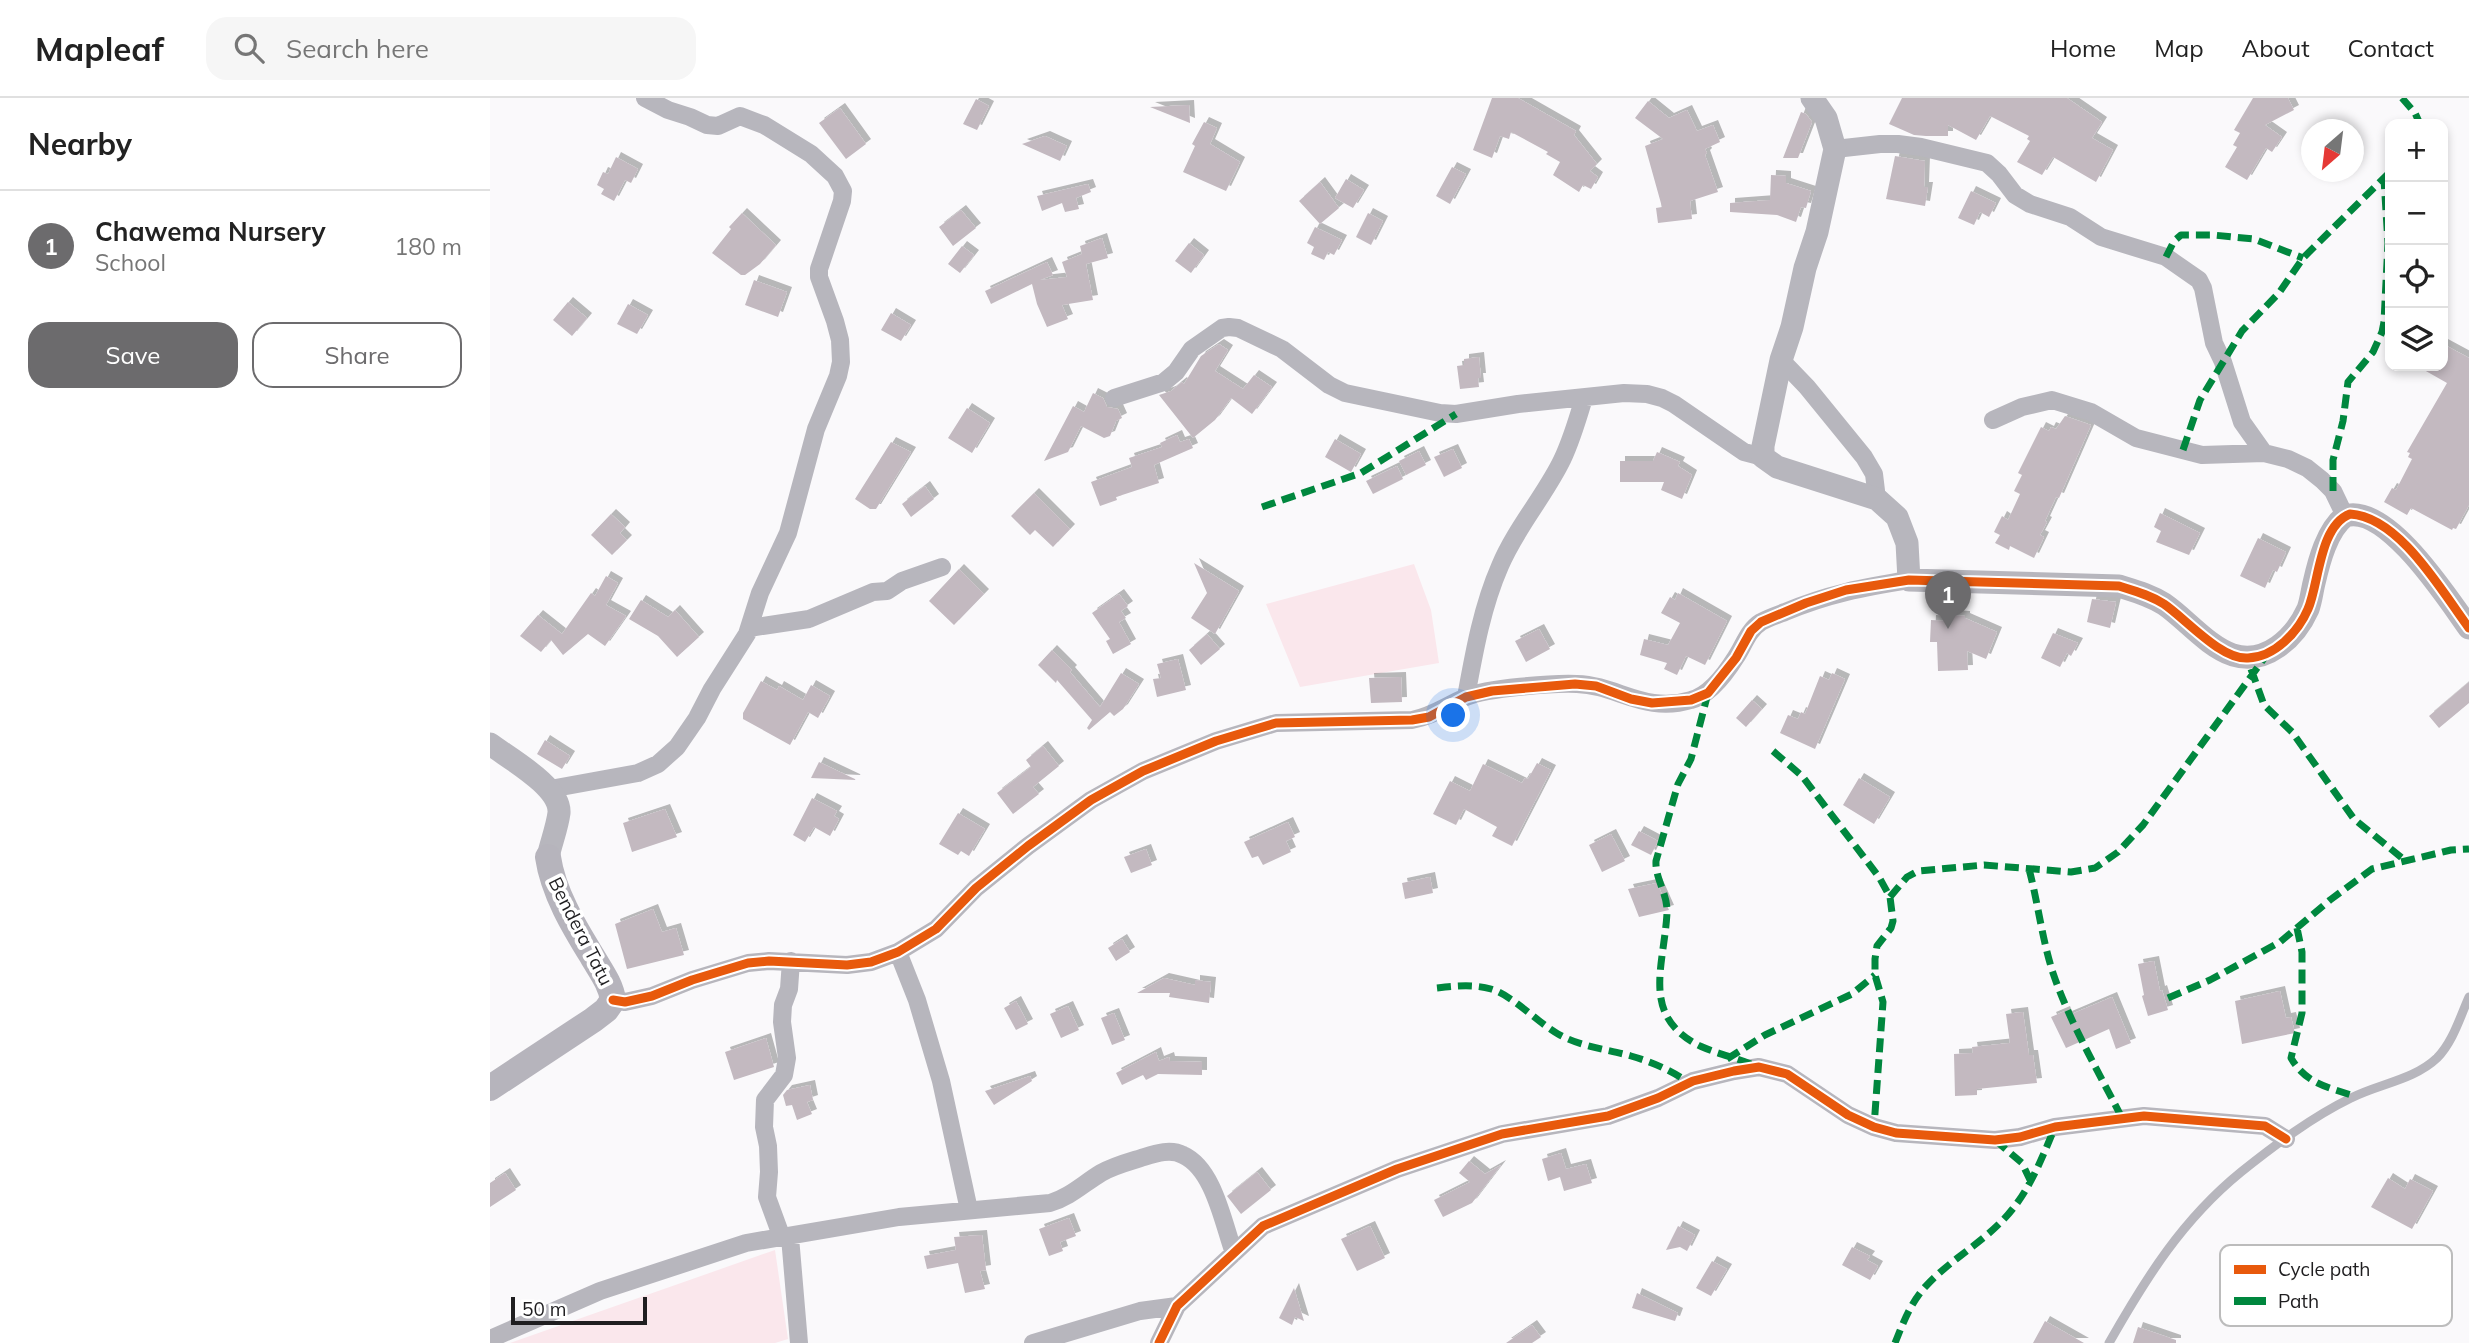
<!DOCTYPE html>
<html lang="en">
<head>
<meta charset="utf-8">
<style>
  body { margin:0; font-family:Mulish,sans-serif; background:#f6f6f6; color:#222 }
  .controls { position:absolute; right:21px; top:21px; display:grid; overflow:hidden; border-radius:14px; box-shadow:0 4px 10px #0003 }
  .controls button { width:63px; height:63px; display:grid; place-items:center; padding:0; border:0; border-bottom:2px solid #e0e0e0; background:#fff; color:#222; font:35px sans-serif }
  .compass { position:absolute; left:1811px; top:21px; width:63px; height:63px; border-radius:50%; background:#fff; box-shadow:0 4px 10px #0003; rotate:208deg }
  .scale { position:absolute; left:21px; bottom:18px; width:136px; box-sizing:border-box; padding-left:7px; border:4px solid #1f1e20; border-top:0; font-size:19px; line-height:24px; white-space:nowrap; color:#1f1e20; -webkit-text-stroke:5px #fff; paint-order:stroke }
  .you { position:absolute; left:964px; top:618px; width:24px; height:24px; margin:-18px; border:5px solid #fff; border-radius:50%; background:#1a73e8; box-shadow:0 0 0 10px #1a73e833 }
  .badge { display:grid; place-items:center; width:46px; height:46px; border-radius:50%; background:#6c6b6d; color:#fff; font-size:23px; font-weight:700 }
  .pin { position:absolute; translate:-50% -58px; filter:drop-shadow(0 2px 4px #0008) }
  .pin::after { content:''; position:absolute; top:37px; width:24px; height:21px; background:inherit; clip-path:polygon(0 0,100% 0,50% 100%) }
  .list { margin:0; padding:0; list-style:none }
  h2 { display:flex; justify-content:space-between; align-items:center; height:91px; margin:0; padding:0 28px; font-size:30px }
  h2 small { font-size:23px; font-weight:400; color:#767676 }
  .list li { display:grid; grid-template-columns:46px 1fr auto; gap:21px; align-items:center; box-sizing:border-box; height:112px; padding:0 28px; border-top:2px solid #e0e0e0 }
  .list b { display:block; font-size:26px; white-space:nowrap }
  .list p { margin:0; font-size:23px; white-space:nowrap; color:#767676 }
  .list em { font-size:23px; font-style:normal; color:#767676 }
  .actions { display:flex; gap:14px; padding:21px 28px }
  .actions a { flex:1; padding:16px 0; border:2px solid #6c6b6d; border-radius:21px; text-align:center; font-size:24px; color:#6c6b6d }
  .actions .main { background:#6c6b6d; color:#fff }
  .icon { flex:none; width:38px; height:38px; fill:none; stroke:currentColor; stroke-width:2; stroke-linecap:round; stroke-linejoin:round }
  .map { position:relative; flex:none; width:1979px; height:1245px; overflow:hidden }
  header { display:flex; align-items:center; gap:42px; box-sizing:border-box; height:98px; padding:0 35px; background:#fff; border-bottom:2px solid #e0e0e0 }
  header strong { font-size:33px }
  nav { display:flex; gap:38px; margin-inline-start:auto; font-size:24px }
  .search { width:490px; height:63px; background:#f6f6f6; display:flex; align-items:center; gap:18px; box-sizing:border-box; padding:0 24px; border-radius:21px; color:#767676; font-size:26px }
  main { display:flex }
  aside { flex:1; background:#fff }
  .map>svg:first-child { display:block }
  .green { fill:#fae7ec }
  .building { fill:#c3b9c0; filter:url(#shadow) }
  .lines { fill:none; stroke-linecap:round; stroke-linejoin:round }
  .service { stroke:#b7b6bd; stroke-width:9 }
  .minor { stroke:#b7b6bd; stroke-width:18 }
  .tertiary { stroke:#b7b6bd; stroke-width:23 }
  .secondary { stroke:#b6b4bc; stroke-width:26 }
  .quiet { stroke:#00873e; stroke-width:7; stroke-dasharray:14 7; stroke-linecap:butt }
  .cycleway-casing { stroke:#fff; stroke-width:13 }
  .cycleway { stroke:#e8590c; stroke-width:9 }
  .labels { text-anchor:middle; stroke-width:7; stroke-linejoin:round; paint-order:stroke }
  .street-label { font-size:19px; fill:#1f1e20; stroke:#fff }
  .key { fill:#fff; stroke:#bcbcbc; stroke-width:2 }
  .key-label { font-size:19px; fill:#1f1e20 }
</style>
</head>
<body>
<header>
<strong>Mapleaf</strong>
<div class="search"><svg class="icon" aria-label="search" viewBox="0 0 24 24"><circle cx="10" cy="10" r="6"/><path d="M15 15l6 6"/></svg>Search here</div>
<nav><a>Home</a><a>Map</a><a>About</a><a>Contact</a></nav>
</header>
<main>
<aside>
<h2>Nearby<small></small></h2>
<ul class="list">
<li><span class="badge">1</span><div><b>Chawema Nursery</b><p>School</p></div><em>180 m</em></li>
</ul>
<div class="actions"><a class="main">Save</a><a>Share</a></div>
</aside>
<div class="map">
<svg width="1979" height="1245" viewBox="0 0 1979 1245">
  <defs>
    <filter id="shadow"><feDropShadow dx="5" dy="-5" stdDeviation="0" flood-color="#0004"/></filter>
  </defs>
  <rect width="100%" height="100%" fill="#faf9fb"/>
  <path class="green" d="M924,466L941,512L949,565L810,589L776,506Z
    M285,1152L298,1241L285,1245H20Z"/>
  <path class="building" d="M1002,0H1028L1086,33L1084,37L1107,66L1100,73L1108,79L1101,91L1093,87L1089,94L1063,77L1070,64L1056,56L1058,54L1021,34L1019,41L1010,38L1002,60L983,52Z
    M1412,0H1577L1612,24L1602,40L1623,52L1606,84L1563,59L1552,77L1527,64L1540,43L1537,41L1539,38L1500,18L1486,42L1458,27V38H1436L1424,37L1399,26Z
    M1763,0H1798L1804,12L1775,27L1792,39L1782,54L1776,50L1757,82L1735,69L1747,49L1743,47L1750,35L1744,32Z
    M486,1L499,8L487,32L473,26Z
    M1158,3L1179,20L1197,12L1207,33L1223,27L1230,44L1215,51L1217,55L1215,57L1228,94L1200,103L1202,121L1168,125L1166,110L1172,109L1155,48L1173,41L1145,20Z
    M699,7L700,25L660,9Z
    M350,10L376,46L356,61L329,25Z
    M1311,14L1316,16L1322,24L1308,60H1293Z
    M714,24L727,30L720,46L750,64L736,93L693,74L705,48L702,46Z
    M555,38L577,48L570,63L532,46Z
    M1405,58L1435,63L1434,89H1438L1435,108L1396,101Z
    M126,59L148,71L141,85L135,82L124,103L111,96L114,91L107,87L113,74L118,76Z
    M962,69L976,76L960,106L946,98Z
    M1281,77L1296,78V85L1321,93L1316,110L1311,109L1306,124L1287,117L1240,114V105L1280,102Z
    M856,81L874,92L863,110L845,100Z
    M830,84L849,110L830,126L809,103Z
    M598,86L601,94L586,100L589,111L575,114L572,105L552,113L547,98Z
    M1481,93L1506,105L1499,119L1490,114L1484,127L1468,120Z
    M471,112L486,130L463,148L449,129Z
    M252,115L286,147L270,166L255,177H251L222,155L241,131L239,129Z
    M878,115L893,123L881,147L866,139Z
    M825,129L852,142L844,157L838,154L834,162L821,156L824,149L817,145Z
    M612,140L618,160L596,166L603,202L572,207L578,221L557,229L547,206L542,186L501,206L495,193L557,164L563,177L550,182L577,179L572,164L592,156L590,148Z
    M699,145L714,157L701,175L685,163Z
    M472,148L484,157L470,175L458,166Z
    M264,182L297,194L288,219L255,207Z
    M78,204L97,220L82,238L63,222Z
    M138,206L158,217L147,236L127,226Z
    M401,215L421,227L411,243L391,232Z
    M729,246L738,252L725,273L753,291L764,277L782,289L762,316L741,300L725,322L703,340L669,297L681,293L692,284L694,286L711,258Z
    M1953,246L1979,260V407L1966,431L1963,430L1962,432L1921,410L1917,417L1894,404L1902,390L1906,392L1922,361L1918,359L1920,355L1917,354L1957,285L1927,268H1953Z
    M989,259L991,280H988L989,289L970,291L967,268L974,267V261Z
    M603,295L613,300L617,309L628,311L632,320L626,323L620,338L614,340L591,328L578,354L554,363L583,308L594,314Z
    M477,310L500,325L482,355L458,340Z
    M1575,318L1601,327L1569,400L1566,399L1555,423L1557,424L1550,437L1554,439L1544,460L1520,448L1519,452L1505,445L1510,437L1504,434L1512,418L1518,422L1530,396L1524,393L1532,377L1528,375L1551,329L1559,333L1561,329L1566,331Z
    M687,337L690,344L699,341L703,350L664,367L669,385L626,399L627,402L610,408L601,384L642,369L639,360L672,349L670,345Z
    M845,341L871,356L861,374L835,359Z
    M401,344L421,354L386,411H380L365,401Z
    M963,351L972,370L954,379L944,359Z
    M929,353L936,367L916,377L909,363Z
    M1167,354L1190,364L1188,368L1202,377L1192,401L1171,392L1174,384H1130V363H1163Z
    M907,368L913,381L883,396L876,383Z
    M435,388L444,401L421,419L412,406Z
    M544,395L580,431L563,449L545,432L540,437L521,418Z
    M1670,415L1710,435L1699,457L1666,444L1671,433L1664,429Z
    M121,416L135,429L130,435L137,442L122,457L101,437Z
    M1768,440L1796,454L1787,474L1783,472L1775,490L1750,478Z
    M704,465L749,493L725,536L701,520L717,495Z
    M469,471L494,496L464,527L439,503Z
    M116,478L128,485L116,507L136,518L115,548L98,536L73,557L61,542L51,554L30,538L48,517L72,536L101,495L105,498Z
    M1188,495L1237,523L1215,567L1196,558L1187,577L1174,571L1177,565L1150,557L1154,541L1178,547L1190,525L1171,515L1180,499L1185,502Z
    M629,496L638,508L631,513L636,520L629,524L641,546L623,556L616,543L620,541L602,515Z
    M1602,501L1626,504L1620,530L1597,524Z
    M151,502L178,519L185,512L209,539L187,559L168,538L139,521Z
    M1459,517L1475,518V520L1507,534L1496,561L1477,553L1478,572L1448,573L1447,544H1440L1441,522L1458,523Z
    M1049,531L1060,551L1036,564L1025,543Z
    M1563,535L1588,545L1581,558L1577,555L1570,569L1551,560Z
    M717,536L730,551L711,567L699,552Z
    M562,552L582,572L580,574L610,609L631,575L649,586L633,611L624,618L620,614L599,632L597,630L602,622L567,582L566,585L548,567Z
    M688,561L696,592L667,599L663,581L671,580L667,566Z
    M1342,575L1355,581L1325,651L1290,635L1298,617L1308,621L1311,614L1315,616L1330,578L1339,582Z
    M911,579L912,604L881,605L879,580Z
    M271,583L287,592L289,588L313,602L321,587L340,598L328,620L318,614L300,647L253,621V615Z
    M1979,584V605L1949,630L1939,618Z
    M1262,602L1272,611L1256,629L1246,620Z
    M55,642L80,658L72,671L47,656Z
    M553,648L569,668L543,689L549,696L523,716L507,695L541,669L536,662Z
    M329,664L367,682L321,680Z
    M1047,665L1061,672L1022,748L1002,738L1007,729L974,711L966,727L943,716L960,683L980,693L993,666L1032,685L1035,680L1038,681Z
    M1369,680L1400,699L1384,726L1353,707Z
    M322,700L347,713L344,718L349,721L340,738L324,729L315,744L303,737Z
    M175,711L187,739L142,754L133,725Z
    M468,715L495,731L479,758L471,753L468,757L449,746Z
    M798,724L805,739L796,743L801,754L773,767L768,758L762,760L754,744Z
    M1149,733L1168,743L1161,757L1141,747Z
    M1121,736L1135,763L1112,774L1099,747Z
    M656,751L662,767L641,775L634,759Z
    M940,779L943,795L915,801L912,785Z
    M1167,785L1179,812L1149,819L1138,791Z
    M163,811L172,834L186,830L194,857L137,871L125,826Z
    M632,841L640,854L626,863L618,850Z
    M1664,863L1670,893L1672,892L1678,912L1658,918L1652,898L1654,897L1648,866Z
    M674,880L705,887V882L721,884L719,905L679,899L680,895H647Z
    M1790,893L1796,920L1801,919L1805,935L1752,946L1745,903Z
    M1622,899L1641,945L1626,951L1619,931L1576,950L1561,919L1575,913L1577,918Z
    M526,903L538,926L526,932L514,910Z
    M578,908L589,932L571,940L560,916Z
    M1533,914L1539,957H1543L1547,985L1487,991V997L1465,998L1464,956L1483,955L1482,949L1520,945L1516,916Z
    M624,915L635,942L622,947L611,920Z
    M276,940L284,969L244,982L235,954Z
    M666,954L669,963L679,959L680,963L712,964V977L668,976L656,982L653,977L632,987L626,975Z
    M540,978L542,983L504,1007L495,993Z
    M320,987L323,1002L317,1004L322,1016L307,1022L302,1007L296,1008L293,997L297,992Z
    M1071,1055L1076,1071L1096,1066L1102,1085L1074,1093L1070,1079L1058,1083L1052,1061Z
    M979,1063L995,1076L1011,1067L982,1105L953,1119L944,1102L980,1084L969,1075Z
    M767,1074L781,1092L751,1116L737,1098Z
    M15,1075L26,1092L0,1109V1085Z
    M1898,1080L1915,1091L1920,1081L1943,1093L1922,1131L1881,1109Z
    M579,1120L586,1138L570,1144L573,1153L559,1158L549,1131Z
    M880,1128L895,1160L867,1173L851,1141Z
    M1188,1128L1205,1137L1197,1153L1190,1149L1176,1152Z
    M492,1137L496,1172L490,1173L495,1191L475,1195L468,1165L437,1171L434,1158L466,1152L464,1139Z
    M1362,1149L1380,1158L1377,1162L1388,1168L1380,1182L1352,1167Z
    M1222,1163L1237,1171L1221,1198L1206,1190Z
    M804,1190L814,1223L805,1219L802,1227L789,1220Z
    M1147,1195L1188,1215L1185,1223L1142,1210Z
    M1555,1223L1594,1245H1543Z
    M1042,1227L1051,1239L1042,1245H1016Z
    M1648,1229L1686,1242V1245H1643Z"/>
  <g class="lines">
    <path class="service" d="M1619,1245C1656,1180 1692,1122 1751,1074C1785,1047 1822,1019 1861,1000C1888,986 1924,982 1947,960C1963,944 1970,919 1979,899"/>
    <path class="minor" d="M1345,51L1390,46H1408L1431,49L1497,65L1509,76L1525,97L1540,106L1580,119L1611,139L1676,159L1709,182L1713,190L1724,245L1733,264L1752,324L1774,355
      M1291,262L1317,289L1374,359L1384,376L1387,401
      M624,300L674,284L686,274L702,251L732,230L739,229L748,230L792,251L839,287L855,295L950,315L966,316L1028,306L1134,295L1157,296L1172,300L1184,306L1254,354L1273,359
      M1503,322L1532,309L1562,302L1601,314L1646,340L1712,357L1774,355L1798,361L1817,370L1832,382L1843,393L1855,418
      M259,530L319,521L383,494L397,493L412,483L452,469
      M976,599C984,555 992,509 1010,468C1025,432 1052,401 1070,366C1081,345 1087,322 1094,300
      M60,691L148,675L168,666L187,649L207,620L222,591L257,536L270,495L298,435L326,331L348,278L351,264L350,242L345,223L329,179V171L352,103L353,93L345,78L321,56L274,27L250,18L228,28L217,27L200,19L178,12L155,0
      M408,854L427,902L451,983L479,1112
      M123,902L135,904L162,898L202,882L258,865L279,863L357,867L381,864L408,854L446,831L486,790L538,748L601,702L653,673L726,643L786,625L922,622C943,618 957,607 976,599C997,590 1063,585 1087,586C1127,587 1155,616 1201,602C1220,597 1236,575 1246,559C1254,547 1258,532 1271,524C1278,520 1287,517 1295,514C1337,496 1375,489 1419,482
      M300,1139L309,1245
      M292,1140L277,1099L279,1074L278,1048L274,1029L275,1002L294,977L297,960L292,924L293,907L299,891L301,863
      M0,1241L110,1193L256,1145L409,1119L560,1105C580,1099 593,1086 611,1075C623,1068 638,1064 651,1060C664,1056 680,1050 693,1057C724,1071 733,1125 744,1155
      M543,1245L650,1213L687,1208
      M669,1245L687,1208L773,1128L907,1071L1012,1036L1118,1018L1168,1000L1203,983L1244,973L1269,969L1297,976L1358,1017L1384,1029L1406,1035L1505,1042L1530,1039L1565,1029L1654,1018L1775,1028L1796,1041"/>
    <path class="tertiary" d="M1322,0L1336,20L1345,51L1327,134L1315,170L1302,229L1291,262L1273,348V359L1287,369L1387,401L1407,419L1417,445L1419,482L1629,488C1645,493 1660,497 1674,506C1696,521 1717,548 1743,557C1776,567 1805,540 1818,511C1821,503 1822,493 1824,485C1829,463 1837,432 1855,418C1897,405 1958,501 1979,530
      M0,646C20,661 71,689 69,715C67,730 61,745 58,759"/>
    <path class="secondary" d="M0,990L103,922L116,912L123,902C121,886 110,872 102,858C84,829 63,794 58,759"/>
    <path class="quiet" d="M1912,0L1925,15L1930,26
      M1676,159L1684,143L1691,137H1723L1764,141L1813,160
      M1693,352L1710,302L1752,233L1789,195L1813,160L1900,74
      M1843,393V362L1853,323L1858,284L1883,254L1892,234L1894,224L1898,145L1894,81
      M772,409L871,375L966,316
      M1761,571L1774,607L1802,634L1864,721L1917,764
      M1218,595L1201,661L1188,686L1166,763C1165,781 1178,796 1177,815C1174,869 1150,918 1210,948C1228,956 1247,960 1266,968
      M1283,653L1312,678L1389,779L1400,799L1403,823L1401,830L1387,848L1385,861V877L1393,904L1384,1029
      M1539,771C1548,805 1552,841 1563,875C1580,925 1608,973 1632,1020
      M1400,799L1417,779L1428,773L1494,767L1581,774L1605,770L1628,754L1653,727L1778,555
      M1807,830L1812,854V915L1801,960C1816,986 1838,989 1864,998
      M947,890C965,888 983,886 1001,891C1022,897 1047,924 1068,936C1091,949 1116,951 1141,958C1162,964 1181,972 1199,985
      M1678,900L1720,882L1790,844L1840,802L1882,771L1961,752L1979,751
      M1237,961L1275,937L1362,896L1385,877
      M1505,1042L1532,1065L1541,1084
      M1405,1245C1413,1225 1421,1204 1436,1188C1459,1163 1490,1146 1513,1122C1539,1095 1551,1062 1565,1029"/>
    <g class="cycleway-casing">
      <path id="cycleway" d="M123,902L135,904L162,898L202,882L258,865L279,863L357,867L381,864L408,854L446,831L486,790L538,748L601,702L653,673L726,643L786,625L922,622L939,619L976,599L1002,593L1085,586L1106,588L1141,601L1162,605L1201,602L1218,595L1246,560L1261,533L1271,524L1316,505L1356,492L1419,482L1629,488C1645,493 1660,497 1674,506C1696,521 1731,562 1758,560C1785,559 1808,534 1818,511C1829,486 1829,428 1860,416C1910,419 1952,494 1979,530
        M669,1245L687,1208L773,1128L907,1071L1012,1036L1118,1018L1168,1000L1203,983L1244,973L1269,969L1297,976L1358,1017L1384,1029L1406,1035L1505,1042L1530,1039L1565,1029L1654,1018L1775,1028L1796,1041"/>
    </g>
    <use href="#cycleway" class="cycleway"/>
  </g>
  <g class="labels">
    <g class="street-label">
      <text transform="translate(91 833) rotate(63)" y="7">Bendera Tatu</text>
    </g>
  </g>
  <rect x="1730" y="1147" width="232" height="81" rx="10" class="key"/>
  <rect x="1744" y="1167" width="32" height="9" fill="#e8590c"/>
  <rect x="1744" y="1199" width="32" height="8" fill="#00873e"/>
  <g class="key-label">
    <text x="1788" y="1178">Cycle path</text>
    <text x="1788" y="1210">Path</text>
  </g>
</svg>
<div class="controls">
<button>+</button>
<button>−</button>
<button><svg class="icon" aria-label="locate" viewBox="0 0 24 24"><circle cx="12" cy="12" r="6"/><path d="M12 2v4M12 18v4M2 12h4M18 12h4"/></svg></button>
<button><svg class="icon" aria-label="layers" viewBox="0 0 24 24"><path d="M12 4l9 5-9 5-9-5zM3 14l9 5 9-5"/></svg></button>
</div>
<svg class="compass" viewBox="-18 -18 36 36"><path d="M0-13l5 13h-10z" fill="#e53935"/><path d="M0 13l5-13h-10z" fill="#767676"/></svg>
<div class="scale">50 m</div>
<div class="you"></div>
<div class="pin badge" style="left:1458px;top:531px">1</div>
</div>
</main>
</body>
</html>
